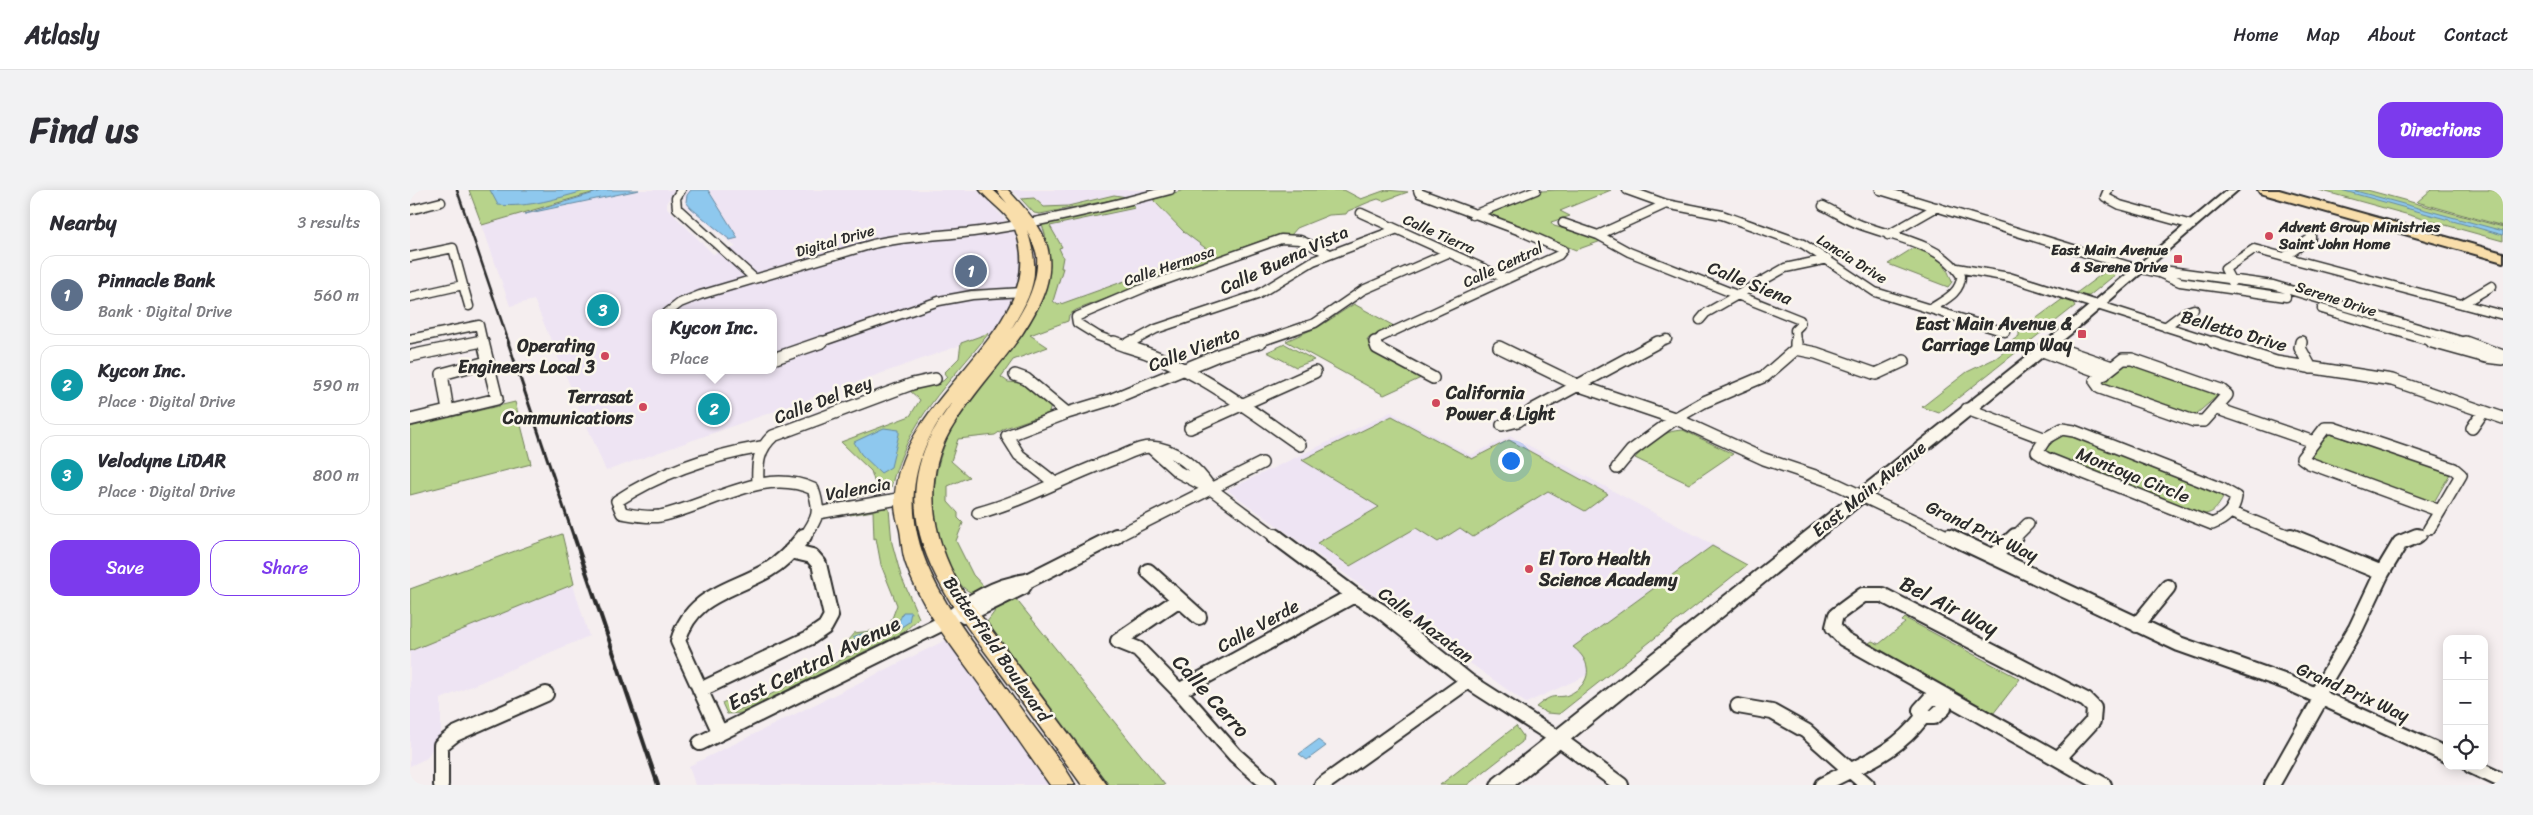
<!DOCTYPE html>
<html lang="en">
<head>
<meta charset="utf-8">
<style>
  body { margin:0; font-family:Sriracha,sans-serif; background:#f2f2f3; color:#2b2b33 }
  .controls { position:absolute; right:15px; bottom:15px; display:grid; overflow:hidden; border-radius:10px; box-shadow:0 2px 12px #0003 }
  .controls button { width:45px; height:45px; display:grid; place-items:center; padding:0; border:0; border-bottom:1px solid #e1e1e2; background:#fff; color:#2b2b33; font:25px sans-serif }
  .you { position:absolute; left:1100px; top:270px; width:18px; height:18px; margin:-12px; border:4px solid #fff; border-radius:50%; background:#1a73e8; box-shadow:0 0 0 8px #1a73e833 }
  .badge { display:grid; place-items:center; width:32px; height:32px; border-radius:50%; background:#7c3aed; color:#fff; font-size:16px; font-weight:700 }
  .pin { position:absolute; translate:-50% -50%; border:2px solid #fff; box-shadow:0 1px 5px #0006 }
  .popup { position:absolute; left:242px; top:119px; width:125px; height:65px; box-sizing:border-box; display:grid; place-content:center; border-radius:10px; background:#fff; filter:drop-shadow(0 1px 4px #0005); font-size:16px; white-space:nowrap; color:#7c7c81 }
  .popup b { font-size:19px; color:#2b2b33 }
  .popup::after { content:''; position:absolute; left:50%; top:100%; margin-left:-10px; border:10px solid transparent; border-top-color:#fff }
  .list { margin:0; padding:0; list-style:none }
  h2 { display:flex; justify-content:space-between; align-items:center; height:65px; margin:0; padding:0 20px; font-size:21px }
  h2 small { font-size:16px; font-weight:400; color:#7c7c81 }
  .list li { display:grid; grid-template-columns:32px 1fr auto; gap:15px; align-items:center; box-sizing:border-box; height:80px; margin:0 10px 10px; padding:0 10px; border:1px solid #e1e1e2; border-radius:15px }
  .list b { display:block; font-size:19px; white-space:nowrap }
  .list p { margin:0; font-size:16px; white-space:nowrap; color:#7c7c81 }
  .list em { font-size:16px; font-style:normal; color:#7c7c81 }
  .actions { display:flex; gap:10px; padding:15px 20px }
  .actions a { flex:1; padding:11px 0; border:1px solid #7c3aed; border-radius:15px; text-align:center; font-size:18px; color:#7c3aed }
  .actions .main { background:#7c3aed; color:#fff }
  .icon { flex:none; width:28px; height:28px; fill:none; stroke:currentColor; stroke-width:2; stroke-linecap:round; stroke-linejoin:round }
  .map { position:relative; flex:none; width:2093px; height:595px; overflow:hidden; border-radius:15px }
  header { display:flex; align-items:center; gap:30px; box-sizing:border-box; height:70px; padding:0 25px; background:#fff; border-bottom:1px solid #e1e1e2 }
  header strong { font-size:24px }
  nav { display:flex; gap:28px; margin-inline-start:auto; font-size:18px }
  .intro { display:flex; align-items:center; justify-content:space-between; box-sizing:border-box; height:120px; padding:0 30px }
  h1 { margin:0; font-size:35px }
  .button { padding:12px 22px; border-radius:15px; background:#7c3aed; color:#fff; font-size:18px; font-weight:700 }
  main { display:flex; gap:30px; padding:0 30px }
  aside { flex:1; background:#fff; border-radius:15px; box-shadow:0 2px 12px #0003 }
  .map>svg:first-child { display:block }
  .built { fill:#eee4f3; fill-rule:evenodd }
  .green { fill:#b7d38b; stroke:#717f5b }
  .water { fill:#8ec8ee; stroke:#6689a0 }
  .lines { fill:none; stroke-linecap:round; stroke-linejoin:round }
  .street-far2-casing { stroke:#2b2b2b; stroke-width:11 }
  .street-far1-casing { stroke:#2b2b2b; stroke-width:14 }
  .street-casing { stroke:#2b2b2b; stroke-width:18 }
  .secondary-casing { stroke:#2b2b2b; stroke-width:4 }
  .primary-casing { stroke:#2b2b2b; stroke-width:3 }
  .highway-casing { stroke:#2b2b2b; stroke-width:4 }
  .street-far2 { stroke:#fbf7ec; stroke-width:8 }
  .street-far1 { stroke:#fbf7ec; stroke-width:11 }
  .street { stroke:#fbf7ec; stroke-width:14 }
  .secondary { fill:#fbf7ec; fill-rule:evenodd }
  .primary { fill:#f9deab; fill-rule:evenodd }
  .highway { fill:#f9deab; fill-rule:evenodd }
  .rail-far2 { stroke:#2b2b2b; stroke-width:2.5 }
  .rail-far1 { stroke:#2b2b2b; stroke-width:3 }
  .rail { stroke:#2b2b2b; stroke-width:4 }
  .poi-dot { fill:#d1495b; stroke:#fbf7ec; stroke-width:2 }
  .labels { text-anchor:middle; stroke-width:5; stroke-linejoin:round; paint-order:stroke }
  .far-poi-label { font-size:15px; font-weight:bold; fill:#2b2b2b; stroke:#fbf7ec; text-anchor:start }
  .far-street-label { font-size:15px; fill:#2b2b2b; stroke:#fbf7ec }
  .street-label { font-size:18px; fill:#2b2b2b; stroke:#fbf7ec }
  .poi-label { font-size:18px; font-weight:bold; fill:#2b2b2b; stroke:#fbf7ec; text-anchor:end }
  .near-street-label { font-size:21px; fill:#2b2b2b; stroke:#fbf7ec }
</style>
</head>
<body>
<header>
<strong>Atlasly</strong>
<nav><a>Home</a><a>Map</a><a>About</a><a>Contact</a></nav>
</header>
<div class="intro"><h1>Find us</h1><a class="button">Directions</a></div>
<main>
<aside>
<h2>Nearby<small>3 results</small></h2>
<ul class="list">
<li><span class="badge" style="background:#5c6f8a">1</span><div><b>Pinnacle Bank</b><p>Bank · Digital Drive</p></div><em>560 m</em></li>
<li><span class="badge" style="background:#0f9aa8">2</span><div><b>Kycon Inc.</b><p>Place · Digital Drive</p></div><em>590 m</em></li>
<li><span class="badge" style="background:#0f9aa8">3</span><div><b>Velodyne LiDAR</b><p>Place · Digital Drive</p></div><em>800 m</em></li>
</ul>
<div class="actions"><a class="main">Save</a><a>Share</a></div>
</aside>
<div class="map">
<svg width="2093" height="595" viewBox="0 0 2093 595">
  <rect width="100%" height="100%" fill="#f5eeef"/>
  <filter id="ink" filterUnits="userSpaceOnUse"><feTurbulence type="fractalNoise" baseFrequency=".02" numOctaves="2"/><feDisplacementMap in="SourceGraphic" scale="10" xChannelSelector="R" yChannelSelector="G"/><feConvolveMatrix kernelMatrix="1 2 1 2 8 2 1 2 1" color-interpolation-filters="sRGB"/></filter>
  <g filter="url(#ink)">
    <path class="built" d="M192,0H264L257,12V18L303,64L326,57L276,16L274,7L278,0H567L595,29L594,32L630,24L625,23L602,0H746L731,5L744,9L747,16L774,42L805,65L196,281L124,110L100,116L72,35ZM245,123H363V180H245Z
      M981,222L1061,265L1101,246L1324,366L1184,482L1116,513L817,300Z
      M163,395L179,446L31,509V543L17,568L0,576V460Z
      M542,447L643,595H285L279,576Z"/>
    <path class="green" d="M59,0H192L72,35Z
      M774,0H934L951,9L976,0L998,2L973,11L968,9C957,12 949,17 938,21L936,24L919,25L887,38L881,45L858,48L666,120L659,125L658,131L620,145L638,157L603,170L591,187L598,192L611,193L641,215L639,223L595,238L585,245L548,249L541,271L559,287L538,296V312L548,323V328L553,333L546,351L563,385L578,401C558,408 551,397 542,380C507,317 526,251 568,197C587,173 613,152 625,123C638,91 644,68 632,35L633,33L720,14L725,18L640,36L652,57L649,58L653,67L651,78H653L643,111L648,115L787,65L791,67L802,63L774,42L744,11V9Z
      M1147,0H1201L1150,21L1160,26L1141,32L1144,36L1194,50L1166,60L1075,24L1132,1Z
      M1909,0H1957L2093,37V51Z
      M2021,0H2093V36L2007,12Z
      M704,5L717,7L630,24L624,23L611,9L624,8L634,17L658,16Z
      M1505,57C1526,66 1535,70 1542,92L1538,97L1478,74Z
      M1704,75L1711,80L1679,106L1665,104Z
      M1654,108L1662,111L1665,116L1529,223L1512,217L1557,182L1586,168L1602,156L1599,153L1609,146V141Z
      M944,114L984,136L957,149L961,160L1011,188L974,205L876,151L910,136Z
      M579,143C537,196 499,228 481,297L474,302L435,309V306L467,300L461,281L431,252L500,226L510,210L498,199L533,191L537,187L534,183L549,168L551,153Z
      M875,154L904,170L886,177L857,162Z
      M1717,172L1807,203L1806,207L1784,226L1696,196L1693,193Z
      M105,212L121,274L0,305V237Z
      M982,226L1062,269L1099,250L1198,304L1175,321L1138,301L1063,347L1050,338L1028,352L1006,338L940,376L907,353L969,317L892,270Z
      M1273,240L1323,264L1279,294L1225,268C1240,252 1251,241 1273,240Z
      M1919,244L2033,279L2040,284L2024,312L2010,310L1903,271L1899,267Z
      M1650,245H1659L1797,296L1809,303L1813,308C1805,322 1801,325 1786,324L1638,264L1636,259Z
      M471,317L479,319L482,353L491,386L509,428L494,442L331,523L317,524L312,513L318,510L325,520H329L447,462L438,450L444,443L478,439L487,415L471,375L466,348L464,349L463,321L440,325L441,322Z
      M152,344L164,394L0,461V399Z
      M1302,356L1337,375L1149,524L1137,523L1126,517C1130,514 1134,510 1139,508C1145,505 1152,508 1158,505C1183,494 1183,472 1163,457Z
      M605,408L755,595H699L577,432L588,417Z
      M1495,428L1610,489L1583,524L1456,455L1462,451L1469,454L1495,433L1492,431Z
      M1106,536L1113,546L1112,552L1057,595H1030Z"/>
    <path class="water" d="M80,0H178C148,8 119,18 88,15Z
      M194,0H229L115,24Z
      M281,0H298L328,48L320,50L281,18L276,12L277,5Z
      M1931,0H1942L2093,41V45Z
      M474,238L489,240V244L481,277L471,283L451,264L444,252Z
      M493,422H501L499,432L475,448L451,455L443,447C465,436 481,455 493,422Z
      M908,550L916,556L897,570L889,564Z"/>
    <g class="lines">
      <g class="street-far2-casing">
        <path id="street-far2" d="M271,0L266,8L267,18L345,89
          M1217,0L1256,14L1312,25L1393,54L1465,102L1595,142
          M1470,0L1722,77L1749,83L1760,81L1863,95L2058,153
          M1698,0L1695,7L1710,15L1782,35
          M1413,16C1426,22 1437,30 1451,35C1483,47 1532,54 1551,86C1551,103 1534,110 1522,118
          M0,20L31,12
          M951,23L1097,89
          M1063,25L1126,0
          M1153,33L1188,45L1256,14
          M1188,45L1219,62L1390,130V135L1385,140L1386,153
          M1478,45L1527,17
          M1876,66L1901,48V44
          M0,67L43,58L53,95
          M1547,78L1599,87L1807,153
          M1749,83L1770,92L1876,107
          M1822,92L1815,79L1844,59L2093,125
          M0,107L53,95L59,116
          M2052,114L2082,96
          M1912,119L2026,153
          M257,123L270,113L290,105L463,54C500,45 539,46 577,40C638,31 700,16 760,0
          M1290,130L1296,123L1375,78L1418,69
          M1755,137L1775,122L1784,119
          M0,149L69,135L73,153
          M61,153L71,151
          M408,153L529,111L562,105L613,102
          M707,153L688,146L667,133L666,127L741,95L871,49L890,50L918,63
          M720,153L746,139L847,105L903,71L985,40
          M847,153L905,133L953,100L1038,63
          M965,153L971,147L1149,65L1153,60L1108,40L1009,3L1008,0
          M1245,153L1257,149"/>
      </g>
      <g class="street-far1-casing">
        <path id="street-far1" d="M704,152L715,156
          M722,152L715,156C781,174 835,217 890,255
          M965,152L967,158L1023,188
          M1803,152L1866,172L1982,190L2093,228
          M1891,152L1890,158L1901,178
          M2022,152L2076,167L2092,169
          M2055,152L2093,166
          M1638,155L1702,177
          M1089,157L1167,195L1264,228L1354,269L1420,291L1541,348
          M1386,159L1406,163L1466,184L1494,171
          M1630,160L1695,184
          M0,166L67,152
          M363,169L412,152
          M1713,169H1722L1811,200L1817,205L1794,231H1784L1690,198L1685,191Z
          M605,185L616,189L657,223
          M1805,218L1904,252
          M1557,219L1636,249
          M38,221L32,184L77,172
          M0,230L87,209L73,152
          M1092,235L1108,231L1124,219L1248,152
          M780,238L905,182
          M1915,238H1923L2044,279L2051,285L2030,321L1899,273L1892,268Z
          M2062,238L2073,222
          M1652,239L1664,241L1812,299L1826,307C1824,321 1815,329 1802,334L1636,268L1627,262L1636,248Z
          M351,257C299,266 251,282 207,311L212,323C224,325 238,328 250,326C299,316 353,276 403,299C411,322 408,328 394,348
          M740,257L768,282L801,299L867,348
          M1207,278L1221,261L1266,228L1294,212L1355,186L1386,159V152
          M348,293C347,274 348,259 363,246L502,194L525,189
          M645,293L609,265L597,246L657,223L700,210L811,164L851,152
          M1820,322L1884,348
          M408,323L494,308
          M568,323C617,310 660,284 707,268C717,264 729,257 740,257C765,257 788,280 801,299
          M2019,339L2030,321
          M703,348L852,273
          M1604,348L1618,334
          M2004,348L2011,345"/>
      </g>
      <g class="street-casing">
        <path id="street" d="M865,346L944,405L971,421L1058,491L1147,548L1211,595
          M1539,346L1769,454L1879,493L2037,565
          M1881,346L1972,383
          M1583,367L1605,346
          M738,381L789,427
          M1453,405H1472L1676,510L1684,518L1683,531L1648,569L1434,449L1423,437L1426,425Z
          M554,426L613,397L617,391
          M1727,435L1758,397
          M708,451L728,459L769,501L825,565L859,595
          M708,451L768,410
          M290,500L399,448L415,437L421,426L409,374L402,366L381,361
          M769,501L944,405
          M1533,505L1534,518L1524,527H1513L1510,520L1520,509Z
          M1328,516L1362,522L1396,541L1457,595
          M310,543L268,451C282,404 320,402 358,380C372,372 384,359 394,346
          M290,553L537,431C558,411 588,395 617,391L706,346
          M1648,569L1694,595
          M2061,576L2093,591
          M31,595V555L45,544L136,504
          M912,595L1058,491
          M1412,595C1454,572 1482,566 1513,527
          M1862,595L1907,515L1910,499L1946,438L1972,383L1990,353L2007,346"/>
      </g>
      <g class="secondary-casing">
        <path id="secondary" d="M1817,0H1828L1663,142L1105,595H1081L1084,589L1655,136Z"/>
      </g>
      <g class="primary-casing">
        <path id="primary" d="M570,0H583L597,13L586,0H598C615,19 637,40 639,67C642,95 627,121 612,144C589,177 560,206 540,241C509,295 525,358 556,406L697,595H672C643,555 614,514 585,475C534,406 476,332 522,243C528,232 536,222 543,211C465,310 516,392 581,477C598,500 613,523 630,545C642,561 656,577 665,595H640C618,564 597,533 575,502C547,462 512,421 496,374C492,363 492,351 490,340C488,332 485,323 485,314C482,206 645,140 605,39C598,23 581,14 570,0ZM617,40C620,48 626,58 627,66C629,92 615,119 601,139C624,101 631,84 617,40Z"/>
      </g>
      <g class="highway-casing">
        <path id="highway" d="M1848,0H1869L2093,63V72L1850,3Z"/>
      </g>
      <use href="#street-far2" class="street-far2"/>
      <use href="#street-far1" class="street-far1"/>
      <use href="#street" class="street"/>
      <use href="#secondary" class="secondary"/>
      <use href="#primary" class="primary"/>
      <use href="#highway" class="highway"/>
      <path class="rail-far2" d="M47,0L99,153"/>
      <path class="rail-far1" d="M98,152L164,348"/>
      <path class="rail" d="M164,346L248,595"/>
    </g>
  </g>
  <g class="poi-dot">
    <circle cx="1859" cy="46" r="5"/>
    <rect x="1763" y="64" width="10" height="10" rx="2.5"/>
    <rect x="1667" y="139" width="10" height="10" rx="2.5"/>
    <circle cx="195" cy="166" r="5"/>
    <circle cx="1026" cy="213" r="5"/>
    <circle cx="233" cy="217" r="5"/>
    <circle cx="1119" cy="379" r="5"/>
  </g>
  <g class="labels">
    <g class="far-poi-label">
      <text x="1869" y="42">Advent Group Ministries<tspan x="1869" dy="17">Saint John Home</tspan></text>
      <text x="1758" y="65" text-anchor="end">East Main Avenue<tspan x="1758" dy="17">&amp; Serene Drive</tspan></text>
    </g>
    <g class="far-street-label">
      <text transform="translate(1029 44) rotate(24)" y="5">Calle Tierra</text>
      <text transform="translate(425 51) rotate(-16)" y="5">Digital Drive</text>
      <text transform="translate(1442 69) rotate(32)" y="5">Lancia Drive</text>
      <text transform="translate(1093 75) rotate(-25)" y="5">Calle Central</text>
      <text transform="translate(759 76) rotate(-19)" y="5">Calle Hermosa</text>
      <text transform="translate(1926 109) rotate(18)" y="5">Serene Drive</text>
    </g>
    <g class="street-label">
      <text transform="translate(874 70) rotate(-25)" y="6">Calle Buena Vista</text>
      <text transform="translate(1340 93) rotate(22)" y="6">Calle Siena</text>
      <text transform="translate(1824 141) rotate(16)" y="6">Belletto Drive</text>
      <text transform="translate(784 159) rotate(-21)" y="6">Calle Viento</text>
      <text transform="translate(413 210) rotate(-21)" y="6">Calle Del Rey</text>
      <text transform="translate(1723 285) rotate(22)" y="6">Montoya Circle</text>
      <text transform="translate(448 299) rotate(-10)" y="6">Valencia</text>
      <text transform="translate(1459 299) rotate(-39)" y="6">East Main Avenue</text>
      <text transform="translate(1572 341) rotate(25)" y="6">Grand Prix Way</text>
      <text transform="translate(1016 435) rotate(37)" y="6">Calle Mazatan</text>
      <text transform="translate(848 436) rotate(-29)" y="6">Calle Verde</text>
      <text transform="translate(587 459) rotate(55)" y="6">Butterfield Boulevard</text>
      <text transform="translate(1943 502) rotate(24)" y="6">Grand Prix Way</text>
    </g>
    <g class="poi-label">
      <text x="1662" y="140">East Main Avenue &amp;<tspan x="1662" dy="21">Carriage Lamp Way</tspan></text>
      <text x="185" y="162">Operating<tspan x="185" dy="21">Engineers Local 3</tspan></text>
      <text x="1036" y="209" text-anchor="start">California<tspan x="1036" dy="21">Power &amp; Light</tspan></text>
      <text x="223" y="213">Terrasat<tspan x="223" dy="21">Communications</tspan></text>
      <text x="1129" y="375" text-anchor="start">El Toro Health<tspan x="1129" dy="21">Science Academy</tspan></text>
    </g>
    <g class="near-street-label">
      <text transform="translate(1539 416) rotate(27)" y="7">Bel Air Way</text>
      <text transform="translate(404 473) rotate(-26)" y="7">East Central Avenue</text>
      <text transform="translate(801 506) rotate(48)" y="7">Calle Cerro</text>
    </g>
  </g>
</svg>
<div class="controls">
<button>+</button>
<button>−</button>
<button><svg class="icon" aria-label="locate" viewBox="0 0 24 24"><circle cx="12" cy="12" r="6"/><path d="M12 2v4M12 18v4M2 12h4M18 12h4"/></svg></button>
</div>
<div class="you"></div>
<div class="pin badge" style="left:561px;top:81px;background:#5c6f8a">1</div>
<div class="pin badge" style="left:304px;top:219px;background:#0f9aa8">2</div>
<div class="popup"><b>Kycon Inc.</b>Place</div>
<div class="pin badge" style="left:193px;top:120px;background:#0f9aa8">3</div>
</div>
</main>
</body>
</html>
